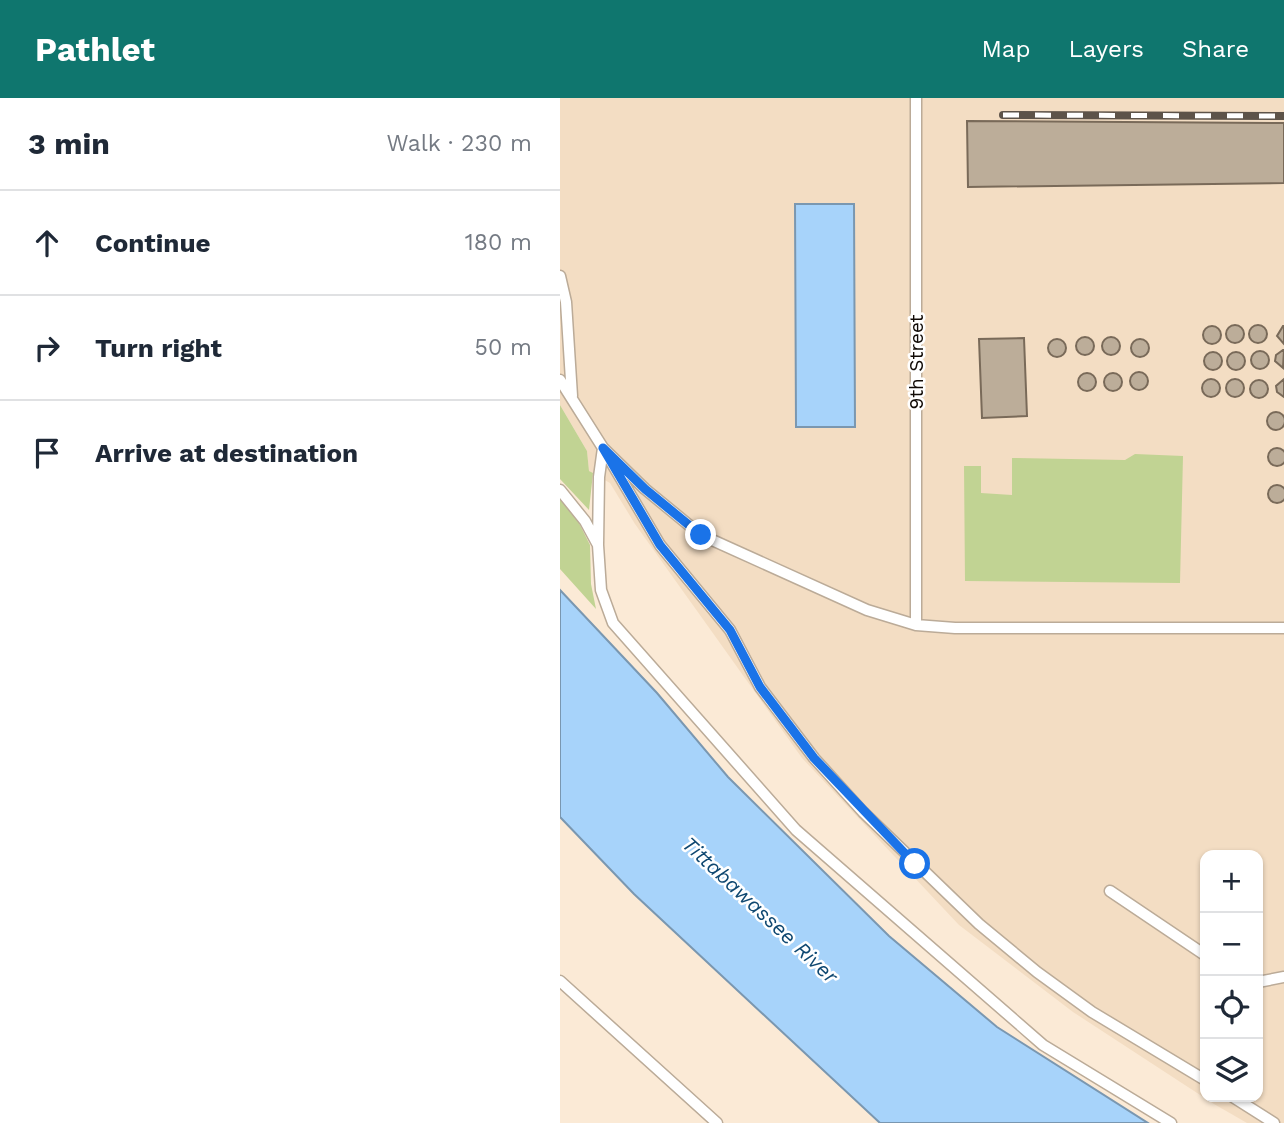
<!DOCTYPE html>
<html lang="en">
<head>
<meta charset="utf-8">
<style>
  body { margin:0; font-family:"Work Sans",sans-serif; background:#f6f6f7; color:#1f2937 }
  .controls { position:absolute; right:21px; bottom:21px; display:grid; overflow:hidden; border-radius:14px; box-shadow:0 2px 5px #0004 }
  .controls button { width:63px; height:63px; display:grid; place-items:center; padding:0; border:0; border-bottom:2px solid #e0e1e3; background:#fff; color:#1f2937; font:35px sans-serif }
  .stop { position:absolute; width:21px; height:21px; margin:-16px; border:5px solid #1a73e8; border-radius:50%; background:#fff }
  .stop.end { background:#1a73e8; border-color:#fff; box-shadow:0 2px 7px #0008 }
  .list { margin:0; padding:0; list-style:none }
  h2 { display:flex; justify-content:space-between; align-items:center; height:91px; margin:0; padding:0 28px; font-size:30px }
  h2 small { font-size:23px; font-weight:400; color:#747a83 }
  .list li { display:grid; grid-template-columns:46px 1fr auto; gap:21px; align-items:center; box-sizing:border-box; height:105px; padding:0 28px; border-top:2px solid #e0e1e3 }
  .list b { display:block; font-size:26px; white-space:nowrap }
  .list em { font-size:23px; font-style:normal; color:#747a83 }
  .icon { flex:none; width:38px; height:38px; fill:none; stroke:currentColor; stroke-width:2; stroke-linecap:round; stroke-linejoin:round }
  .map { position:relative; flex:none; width:724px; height:1025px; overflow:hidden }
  header { display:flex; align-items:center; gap:42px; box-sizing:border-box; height:98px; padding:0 35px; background:#0f766e; color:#fff }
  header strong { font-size:33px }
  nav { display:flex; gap:38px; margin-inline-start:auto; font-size:24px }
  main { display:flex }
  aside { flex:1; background:#fff }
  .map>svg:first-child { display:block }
  .built { fill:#f3ddc3; fill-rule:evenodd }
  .green { fill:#c1d393 }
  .water { fill:#a7d3fa; stroke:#7a97b0; stroke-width:2 }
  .building { fill:#bcad99; stroke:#796a59; stroke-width:2 }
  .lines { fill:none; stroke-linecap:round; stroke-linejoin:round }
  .lane-casing { stroke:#bbab98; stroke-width:13 }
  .lane { stroke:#fff; stroke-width:10 }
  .rail-casing { stroke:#5d5349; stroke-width:8 }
  .rail { stroke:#fff; stroke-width:5; stroke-dasharray:16; stroke-linecap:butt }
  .route { stroke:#1a73e8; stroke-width:9 }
  .labels { text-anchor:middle; stroke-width:5; stroke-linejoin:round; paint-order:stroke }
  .street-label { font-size:19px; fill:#100a05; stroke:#fff }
  .water-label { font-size:21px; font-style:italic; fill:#0f4871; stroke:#fff }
</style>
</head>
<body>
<header>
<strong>Pathlet</strong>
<nav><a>Map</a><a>Layers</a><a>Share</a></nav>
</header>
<main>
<aside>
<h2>3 min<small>Walk · 230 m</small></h2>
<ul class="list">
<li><svg class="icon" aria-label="ahead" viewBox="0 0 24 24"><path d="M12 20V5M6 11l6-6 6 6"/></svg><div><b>Continue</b></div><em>180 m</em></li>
<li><svg class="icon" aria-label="right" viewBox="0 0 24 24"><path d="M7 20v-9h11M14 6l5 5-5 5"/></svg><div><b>Turn right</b></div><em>50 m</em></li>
<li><svg class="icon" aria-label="arrive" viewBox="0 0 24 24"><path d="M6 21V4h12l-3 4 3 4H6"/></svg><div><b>Arrive at destination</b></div></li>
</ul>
</aside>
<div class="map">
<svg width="724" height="1025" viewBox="0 0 724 1025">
  <rect width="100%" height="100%" fill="#fbead6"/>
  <path class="built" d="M0,0H724V1025H687L654,1006L513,914L399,827L242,660L75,426L50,385L29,373L27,353L0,307ZM645,757H698V999H645Z"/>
  <path class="green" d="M0,307L27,353L29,373L33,375L29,412L0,381Z
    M575,356L623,358L620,485L405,483L404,368H421V395L452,397V360L565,362Z
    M0,399L18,423L30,447L31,486L36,511L0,471Z"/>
  <path class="water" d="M235,106H294L295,329H236Z
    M0,492L97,595L168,679L329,838L437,929L588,1025H320L74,796L0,719Z"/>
  <path class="building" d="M407,23L724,25V85L408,89Z
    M666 236a9 9 0 1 1 18 0a9 9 0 1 1-18 0Z
    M689 236a9 9 0 1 1 18 0a9 9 0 1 1-18 0Z
    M643 237a9 9 0 1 1 18 0a9 9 0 1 1-18 0Z
    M723,228H724V246L717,238Z
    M516 248a9 9 0 1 1 18 0a9 9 0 1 1-18 0Z
    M542 248a9 9 0 1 1 18 0a9 9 0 1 1-18 0Z
    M464,240L467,318L422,320L419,241Z
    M571 250a9 9 0 1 1 18 0a9 9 0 1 1-18 0Z
    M488 250a9 9 0 1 1 18 0a9 9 0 1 1-18 0Z
    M723,252H724L723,270L715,263L716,257Z
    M691 262a9 9 0 1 1 18 0a9 9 0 1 1-18 0Z
    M667 263a9 9 0 1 1 18 0a9 9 0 1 1-18 0Z
    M644 263a9 9 0 1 1 18 0a9 9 0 1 1-18 0Z
    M570 283a9 9 0 1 1 18 0a9 9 0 1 1-18 0Z
    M544 284a9 9 0 1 1 18 0a9 9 0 1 1-18 0Z
    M518 284a9 9 0 1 1 18 0a9 9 0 1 1-18 0Z
    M666 290a9 9 0 1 1 18 0a9 9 0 1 1-18 0Z
    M642 290a9 9 0 1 1 18 0a9 9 0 1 1-18 0Z
    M724,281V299L717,294L716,288Z
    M690 291a9 9 0 1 1 18 0a9 9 0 1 1-18 0Z
    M707 323a9 9 0 1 1 18 0a9 9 0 1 1-18 0Z
    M708 359a9 9 0 1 1 18 0a9 9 0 1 1-18 0Z
    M708 396a9 9 0 1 1 18 0a9 9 0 1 1-18 0Z"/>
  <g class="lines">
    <g class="lane-casing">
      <path id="lane" d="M356,0V527
        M0,178L6,204L12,298
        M0,282L43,350L85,391L141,437L307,512L356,527L395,530H724
        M0,392L25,423L38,447L41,492L53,525L236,732L483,947L611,1025
        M38,447L39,379L43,350L100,447L170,532L200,589L254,660L303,714L419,826L477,874L532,914L645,982
        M550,793L645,857
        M0,883L157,1025
        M698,884L724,879
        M673,999L714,1025"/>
    </g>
    <use href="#lane" class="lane"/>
    <g class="rail-casing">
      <path id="rail" d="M443,17L724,18"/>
    </g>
    <use href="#rail" class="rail"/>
  </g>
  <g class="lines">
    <path class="route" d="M141,437L85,391L43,350L100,447L170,532L200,589L254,660L355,766"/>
  </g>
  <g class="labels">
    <g class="street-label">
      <text transform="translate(356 264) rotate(-90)" y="7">9th Street</text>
    </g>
    <g class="water-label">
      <text transform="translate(200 812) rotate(43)" y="7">Tittabawassee River</text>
    </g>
  </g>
</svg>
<div class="controls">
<button>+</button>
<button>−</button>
<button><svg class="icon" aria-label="locate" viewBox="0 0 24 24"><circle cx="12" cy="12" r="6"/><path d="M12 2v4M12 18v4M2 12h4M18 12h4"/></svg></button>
<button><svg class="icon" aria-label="layers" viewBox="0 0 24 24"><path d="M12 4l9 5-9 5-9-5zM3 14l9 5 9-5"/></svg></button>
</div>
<div class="stop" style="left:355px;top:766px"></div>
<div class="stop end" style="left:141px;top:437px"></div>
</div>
</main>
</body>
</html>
